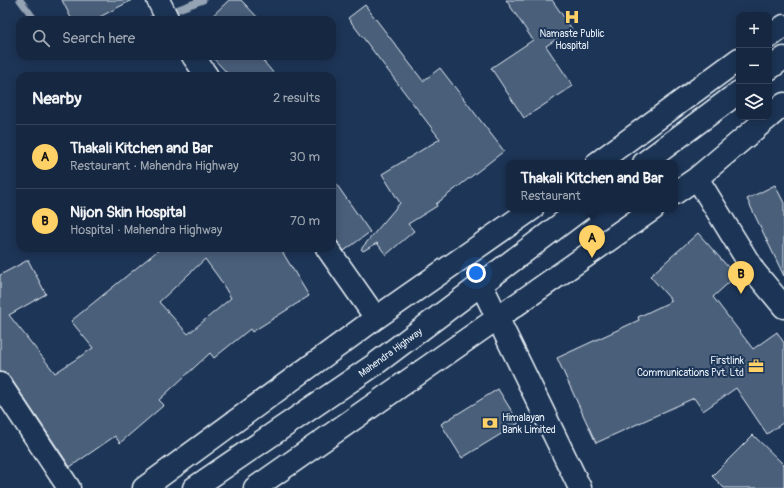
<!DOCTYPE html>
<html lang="en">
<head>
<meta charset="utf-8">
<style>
  body { margin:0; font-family:Pangolin,sans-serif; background:#23344c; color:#f1f3f6 }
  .controls { position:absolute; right:12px; top:12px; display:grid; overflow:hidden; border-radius:8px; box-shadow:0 2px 10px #0003 }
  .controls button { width:36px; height:36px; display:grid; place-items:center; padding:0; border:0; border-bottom:1px solid #35445a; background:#162841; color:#f1f3f6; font:20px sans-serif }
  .you { position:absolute; left:476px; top:273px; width:14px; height:14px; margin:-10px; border:3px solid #fff; border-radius:50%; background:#1a73e8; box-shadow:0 0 0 6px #1a73e833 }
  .badge { display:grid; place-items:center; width:26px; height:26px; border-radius:50%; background:#ffd166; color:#111; font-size:13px; font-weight:700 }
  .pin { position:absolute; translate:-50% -33px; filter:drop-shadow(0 1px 2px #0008) }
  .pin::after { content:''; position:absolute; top:21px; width:14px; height:12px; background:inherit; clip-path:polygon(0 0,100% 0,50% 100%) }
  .popup { position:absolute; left:506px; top:160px; width:172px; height:52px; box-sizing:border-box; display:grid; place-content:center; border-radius:8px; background:#162841; filter:drop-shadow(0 1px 3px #0005); font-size:13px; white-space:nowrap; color:#9ea6b1 }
  .popup b { font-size:15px; color:#f1f3f6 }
  .popup::after { content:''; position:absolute; left:50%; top:100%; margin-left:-8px; border:8px solid transparent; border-top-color:#162841 }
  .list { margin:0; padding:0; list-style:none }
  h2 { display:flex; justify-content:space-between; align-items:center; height:52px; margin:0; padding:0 16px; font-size:17px }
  h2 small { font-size:13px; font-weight:400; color:#9ea6b1 }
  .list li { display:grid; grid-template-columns:26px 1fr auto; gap:12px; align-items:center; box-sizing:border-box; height:64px; padding:0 16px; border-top:1px solid #35445a }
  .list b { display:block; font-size:15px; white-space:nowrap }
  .list p { margin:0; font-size:13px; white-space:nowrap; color:#9ea6b1 }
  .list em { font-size:13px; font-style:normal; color:#9ea6b1 }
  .icon { flex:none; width:22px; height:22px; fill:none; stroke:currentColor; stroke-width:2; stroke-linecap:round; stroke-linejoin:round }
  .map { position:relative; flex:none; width:784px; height:488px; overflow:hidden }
  .search { position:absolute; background:#162841; box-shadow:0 2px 10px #0003; left:16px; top:16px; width:320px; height:44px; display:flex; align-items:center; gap:10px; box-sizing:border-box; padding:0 14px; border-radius:12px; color:#9ea6b1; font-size:15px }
  .panel { position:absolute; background:#162841; box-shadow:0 2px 10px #0003; left:16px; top:72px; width:320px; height:180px; border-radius:12px }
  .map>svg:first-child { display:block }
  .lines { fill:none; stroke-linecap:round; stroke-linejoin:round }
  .stream { stroke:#95a4b5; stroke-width:7 }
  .building { fill:#495e7a; stroke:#e8f1f8; fill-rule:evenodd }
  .street-casing { stroke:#e8f1f8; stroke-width:25 }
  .highway-casing { stroke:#e8f1f8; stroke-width:25 }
  .street { stroke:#1d3557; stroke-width:22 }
  .highway { stroke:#1d3557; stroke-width:22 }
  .labels { text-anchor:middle; stroke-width:4; stroke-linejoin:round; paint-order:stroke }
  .poi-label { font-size:10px; fill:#e8f1f8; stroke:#1d3557 }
  .street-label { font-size:10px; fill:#e8f1f8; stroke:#1d3557 }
</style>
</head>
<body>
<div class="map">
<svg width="784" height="488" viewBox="0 0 784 488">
  <rect width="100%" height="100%" fill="#1d3557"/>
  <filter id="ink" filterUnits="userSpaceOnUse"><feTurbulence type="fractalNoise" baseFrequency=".025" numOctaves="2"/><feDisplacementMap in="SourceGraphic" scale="8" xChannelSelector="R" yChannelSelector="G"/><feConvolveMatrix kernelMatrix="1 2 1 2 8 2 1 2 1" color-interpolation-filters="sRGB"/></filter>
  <g filter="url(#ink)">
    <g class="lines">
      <path class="stream" d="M20,0L35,20
        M149,20L203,0"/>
    </g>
    <path class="building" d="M62,0H132L94,20H72Z
      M229,0H241L260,20H208Z
      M506,0H552L572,29L546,46L573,86L524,118L491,68L533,40Z
      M365,5L423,81L440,68L504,151L436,204L437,206L408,224L414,231L386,255L377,243L363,251L361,249L400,203L382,174L440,139L348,18Z
      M211,56H259L276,76H230Z
      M332,178L370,232L344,251L337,241L332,237Z
      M775,185L784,203V276L747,199Z
      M698,233L736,276L713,297L753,349L777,332L784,343V422L767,434L736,388L703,411L694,398L596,443L557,358L639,320L638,317L672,301L650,276Z
      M161,248H280L309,296L252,332L250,329L214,358L210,353L159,400L164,405L120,443L115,436L70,467L10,377L6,373L0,372V275L28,260L46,294L9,315L55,373L93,348L71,321ZM205,259L219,278L231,298L188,334L159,302Z
      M498,389L519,423L462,458L441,424Z
      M753,435L784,465V488H724L712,476Z"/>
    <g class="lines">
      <g class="street-casing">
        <path id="street" d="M158,0L168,20
          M769,37L784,26
          M193,56L207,76
          M769,117L784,104
          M597,163L739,59
          M697,178L754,271L784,307
          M675,193L697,178L769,117
          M327,248L376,318
          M481,284L580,488
          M0,384L69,488
          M144,488L376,318L532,209
          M255,488L653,209"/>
      </g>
      <g class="highway-casing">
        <path id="highway" d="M769,69L784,58
          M644,163L739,92
          M194,488L374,365L581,209"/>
      </g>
      <use href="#street" class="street"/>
      <use href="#highway" class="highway"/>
    </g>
  </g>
  <defs>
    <g id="hospital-bare" transform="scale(1.2)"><path d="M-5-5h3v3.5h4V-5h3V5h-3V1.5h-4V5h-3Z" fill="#ffd166" stroke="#1d3557" stroke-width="2.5" paint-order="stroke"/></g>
    <g id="office-bare" transform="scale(1.2)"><path d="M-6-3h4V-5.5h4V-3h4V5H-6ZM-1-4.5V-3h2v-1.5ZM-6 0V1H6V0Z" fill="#ffd166" stroke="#1d3557" stroke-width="2.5" paint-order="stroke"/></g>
    <g id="bank-bare" transform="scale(1.2)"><path d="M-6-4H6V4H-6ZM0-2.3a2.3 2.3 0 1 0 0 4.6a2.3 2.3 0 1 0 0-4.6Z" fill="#ffd166" stroke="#1d3557" stroke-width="2.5" paint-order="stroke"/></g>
  </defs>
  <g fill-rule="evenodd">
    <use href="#hospital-bare" x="572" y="17"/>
    <use href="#office-bare" x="756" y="366"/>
    <use href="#bank-bare" x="490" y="423"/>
  </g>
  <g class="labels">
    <g class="poi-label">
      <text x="572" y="37">Namaste Public<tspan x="572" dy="12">Hospital</tspan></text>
      <text x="744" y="364" text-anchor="end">Firstlink<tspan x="744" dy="12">Communications Pvt. Ltd</tspan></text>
      <text x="502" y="421" text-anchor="start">Himalayan<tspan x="502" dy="12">Bank Limited</tspan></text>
    </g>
    <g class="street-label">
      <text transform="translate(390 352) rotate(-36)" y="4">Mahendra Highway</text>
    </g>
  </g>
</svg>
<div class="controls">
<button>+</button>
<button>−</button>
<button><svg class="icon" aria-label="layers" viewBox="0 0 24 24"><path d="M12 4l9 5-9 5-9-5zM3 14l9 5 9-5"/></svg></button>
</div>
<div class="you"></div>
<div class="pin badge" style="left:592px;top:258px">A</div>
<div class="popup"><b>Thakali Kitchen and Bar</b>Restaurant</div>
<div class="pin badge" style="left:741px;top:294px">B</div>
<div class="search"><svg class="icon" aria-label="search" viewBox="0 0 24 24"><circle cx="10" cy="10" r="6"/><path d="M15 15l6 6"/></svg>Search here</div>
<section class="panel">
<h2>Nearby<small>2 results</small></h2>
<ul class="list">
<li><span class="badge">A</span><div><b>Thakali Kitchen and Bar</b><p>Restaurant · Mahendra Highway</p></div><em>30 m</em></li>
<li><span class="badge">B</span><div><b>Nijon Skin Hospital</b><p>Hospital · Mahendra Highway</p></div><em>70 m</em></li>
</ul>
</section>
</div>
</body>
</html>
